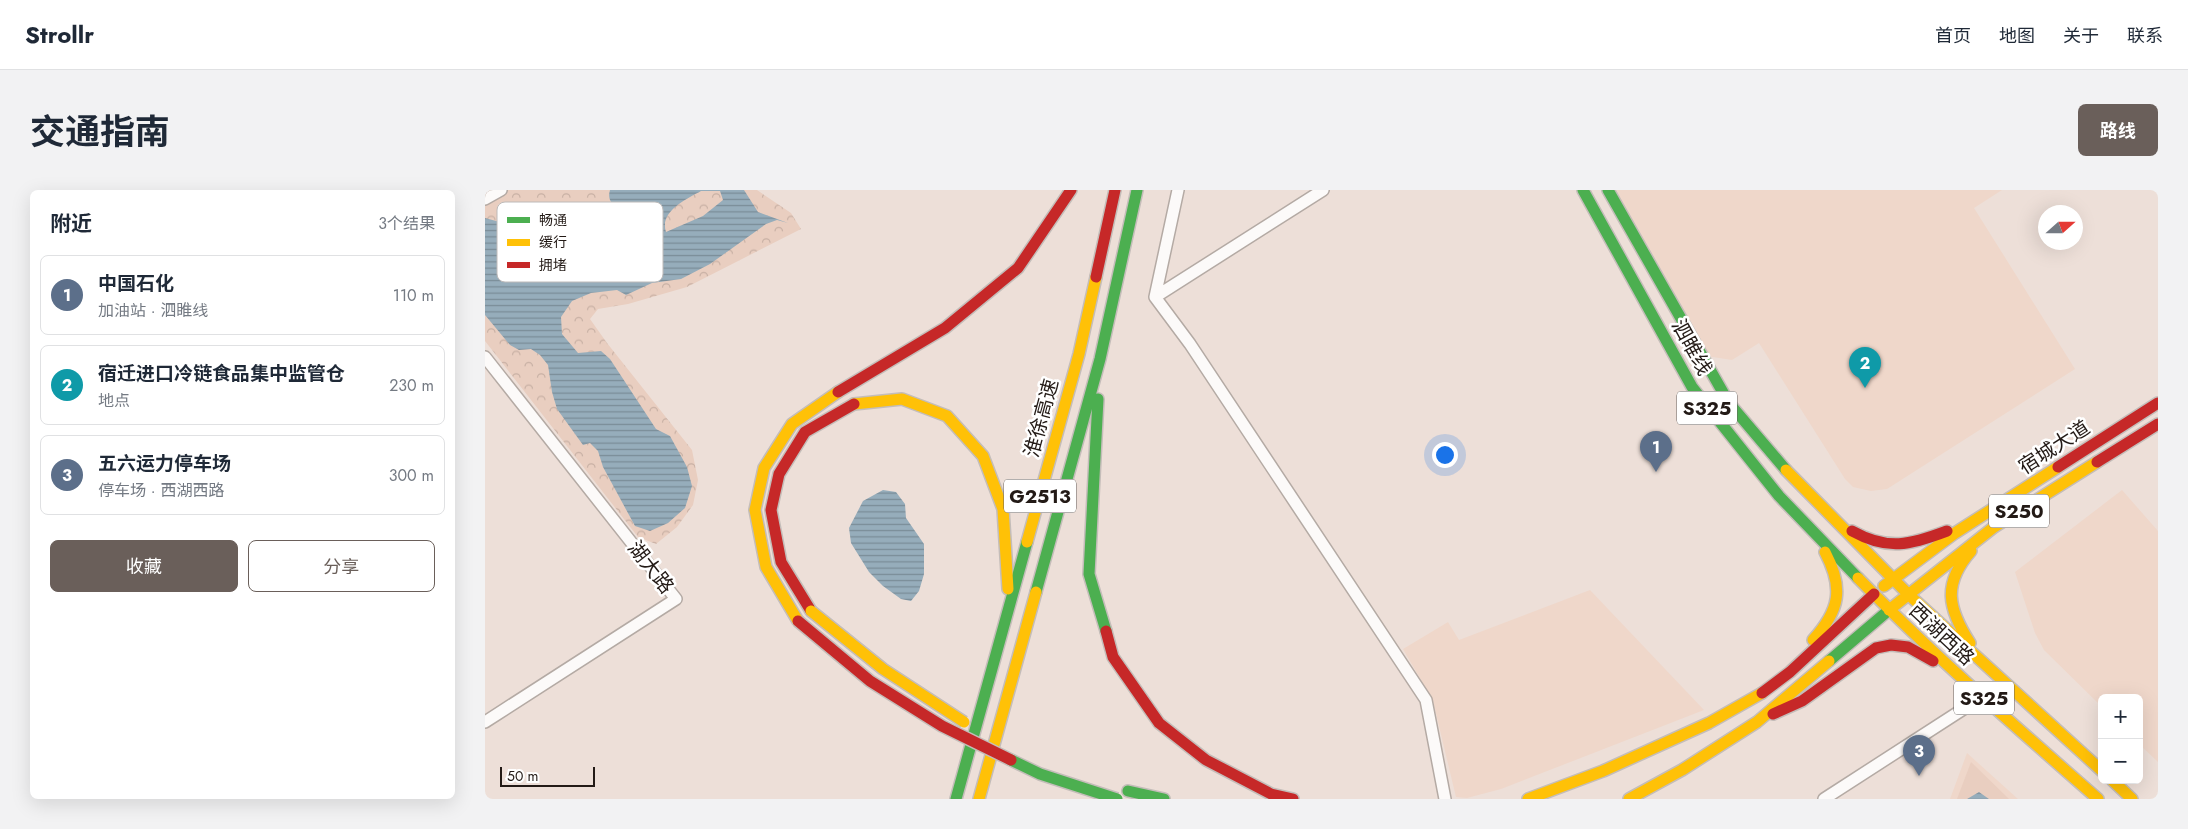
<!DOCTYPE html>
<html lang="zh">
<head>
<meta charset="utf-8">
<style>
  body { margin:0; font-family:Jost,"Noto Sans SC",sans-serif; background:#f2f2f3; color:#1f2937 }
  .controls { position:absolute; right:15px; bottom:15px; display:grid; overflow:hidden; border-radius:8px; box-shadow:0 5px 20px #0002 }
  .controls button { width:45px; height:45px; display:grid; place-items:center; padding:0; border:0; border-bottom:1px solid #e0e1e3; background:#fff; color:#1f2937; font:25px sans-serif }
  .compass { position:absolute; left:1553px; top:15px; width:45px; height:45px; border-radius:50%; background:#fff; box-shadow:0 5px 20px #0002; rotate:69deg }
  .scale { position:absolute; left:15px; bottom:12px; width:95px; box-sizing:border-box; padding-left:5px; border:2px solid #231a16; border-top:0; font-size:14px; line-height:18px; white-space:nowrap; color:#231a16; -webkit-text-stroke:4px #fff; paint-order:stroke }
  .you { position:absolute; left:959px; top:264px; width:18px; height:18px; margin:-12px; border:4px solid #fff; border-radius:50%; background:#1a73e8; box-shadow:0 0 0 8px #1a73e833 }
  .badge { display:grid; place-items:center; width:32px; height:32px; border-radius:50%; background:#6a5f5a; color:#fff; font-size:16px; font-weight:700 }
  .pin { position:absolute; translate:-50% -41px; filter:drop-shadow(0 1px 2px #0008) }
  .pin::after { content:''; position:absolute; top:26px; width:18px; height:15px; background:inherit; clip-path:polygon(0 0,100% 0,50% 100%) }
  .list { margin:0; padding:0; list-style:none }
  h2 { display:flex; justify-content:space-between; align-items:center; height:65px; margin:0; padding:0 20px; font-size:21px }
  h2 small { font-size:16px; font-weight:400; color:#747a83 }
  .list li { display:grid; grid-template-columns:32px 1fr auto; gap:15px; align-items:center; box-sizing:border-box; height:80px; margin:0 10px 10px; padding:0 10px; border:1px solid #e0e1e3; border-radius:8px }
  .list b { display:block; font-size:19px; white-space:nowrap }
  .list p { margin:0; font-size:16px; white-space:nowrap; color:#747a83 }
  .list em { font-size:16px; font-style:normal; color:#747a83 }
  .actions { display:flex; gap:10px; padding:15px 20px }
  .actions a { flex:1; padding:11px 0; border:1px solid #6a5f5a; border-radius:8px; text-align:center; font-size:18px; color:#6a5f5a }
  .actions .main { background:#6a5f5a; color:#fff }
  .map { position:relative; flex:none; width:1673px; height:609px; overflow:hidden; border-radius:8px }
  header { display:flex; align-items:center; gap:30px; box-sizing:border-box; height:70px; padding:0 25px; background:#fff; border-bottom:1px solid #e0e1e3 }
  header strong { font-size:24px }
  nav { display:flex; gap:28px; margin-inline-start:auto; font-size:18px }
  .intro { display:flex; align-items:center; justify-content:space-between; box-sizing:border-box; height:120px; padding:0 30px }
  h1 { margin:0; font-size:35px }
  .button { padding:12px 22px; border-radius:8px; background:#6a5f5a; color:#fff; font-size:18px; font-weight:700 }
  main { display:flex; gap:30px; padding:0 30px }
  aside { flex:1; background:#fff; border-radius:8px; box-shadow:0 5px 20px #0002 }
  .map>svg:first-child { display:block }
  .built { fill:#efd7ca }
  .grass { fill:#e9cec0 }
  .park { fill:url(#park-crowns) }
  .water { fill:url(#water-rules); fill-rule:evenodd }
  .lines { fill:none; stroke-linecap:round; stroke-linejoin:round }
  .street-casing { stroke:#b4aaa4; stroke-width:14 }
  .fast-casing { stroke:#c4bdb9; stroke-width:14 }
  .slow-casing { stroke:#c4bdb9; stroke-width:14 }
  .jam-casing { stroke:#c4bdb9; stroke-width:14 }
  .street { stroke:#fcfaf9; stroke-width:11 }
  .fast { stroke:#4caf50; stroke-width:11 }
  .slow { stroke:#ffc107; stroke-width:11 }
  .jam { stroke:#c62828; stroke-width:11 }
  .fast-bridge-casing { stroke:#c4bdb9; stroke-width:14; stroke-linecap:butt }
  .slow-bridge-casing { stroke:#c4bdb9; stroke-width:14; stroke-linecap:butt }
  .jam-bridge-casing { stroke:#c4bdb9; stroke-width:14; stroke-linecap:butt }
  .fast-bridge { stroke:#4caf50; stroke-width:11 }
  .slow-bridge { stroke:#ffc107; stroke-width:11 }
  .jam-bridge { stroke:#c62828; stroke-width:11 }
  .labels { text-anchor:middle; stroke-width:5; stroke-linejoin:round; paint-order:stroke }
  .shield { fill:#fff; stroke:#655f5c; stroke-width:1 }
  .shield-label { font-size:19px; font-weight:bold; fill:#231a16 }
  .street-label { font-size:20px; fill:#231a16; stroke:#fff }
  .key { fill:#fff; stroke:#bdbab9; stroke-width:1 }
  .key-label { font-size:14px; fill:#231a16 }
</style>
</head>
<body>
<header>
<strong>Strollr</strong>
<nav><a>首页</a><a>地图</a><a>关于</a><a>联系</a></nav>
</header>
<div class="intro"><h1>交通指南</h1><a class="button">路线</a></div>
<main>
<aside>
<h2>附近<small>3个结果</small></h2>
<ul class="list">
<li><span class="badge" style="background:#5c6f8a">1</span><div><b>中国石化</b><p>加油站 · 泗睢线</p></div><em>110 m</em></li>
<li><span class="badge" style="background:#0f9aa8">2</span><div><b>宿迁进口冷链食品集中监管仓</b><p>地点</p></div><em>230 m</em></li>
<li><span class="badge" style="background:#5c6f8a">3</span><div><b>五六运力停车场</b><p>停车场 · 西湖西路</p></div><em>300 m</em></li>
</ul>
<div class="actions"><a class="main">收藏</a><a>分享</a></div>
</aside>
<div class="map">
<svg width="1673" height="609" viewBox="0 0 1673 609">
  <defs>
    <pattern id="park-crowns" width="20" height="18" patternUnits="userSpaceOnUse" patternTransform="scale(1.25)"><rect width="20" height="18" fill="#e9cec0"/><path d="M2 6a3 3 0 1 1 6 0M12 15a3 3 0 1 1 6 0" fill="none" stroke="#c8b0a4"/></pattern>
    <pattern id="water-rules" width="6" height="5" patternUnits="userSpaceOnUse" patternTransform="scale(1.25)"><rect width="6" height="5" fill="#96adbb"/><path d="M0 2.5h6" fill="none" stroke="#7a8c97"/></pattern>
  </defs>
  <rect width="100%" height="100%" fill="#eddfd8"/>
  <path class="built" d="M1129,0H1517L1489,18L1590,179L1402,299L1386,301L1368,297L1360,289L1274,153L1247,170L1221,166Z
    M1637,300L1673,341V572L1654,554V508H1617V517L1559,460L1550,443L1530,382Z
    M1105,400L1219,520L1016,599L982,608L971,607L948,511L918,459L963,432L974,450Z
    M1482,563L1533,609H1465Z"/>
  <path class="grass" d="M1486,572L1524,609H1472Z"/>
  <path class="park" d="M0,0H272L306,23L316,39L202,97L143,114L113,119L105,129L122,153L207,260L213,290L208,315L192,337L171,354L153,347L0,151Z"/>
  <path class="water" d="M125,0H259L273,22L303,33L292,30L281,34L225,74L196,89L167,93L141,105L132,100L106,103L87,111L76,127L77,144L93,163L116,161L125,169L171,239L185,246L202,277L207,296L200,318L183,333L165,341L150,336L118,277L113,261L105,253L98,255L72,219L67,202L63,175L55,165L46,159L34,160L25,155L0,125V28L26,35L39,43L47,55L51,71L60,82C106,83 114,71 147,43C146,40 146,33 144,30C138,19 120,16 125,0ZM216,1H235L238,10L218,26L181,42C174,21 202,9 216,1Z
    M398,300L411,302L420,314L421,328L439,354V384L434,401L426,411L416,409L398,396L384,382L366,353L364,338L378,311Z
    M1494,602L1504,609H1482Z"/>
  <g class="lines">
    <g class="street-casing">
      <path id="street" d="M838,0L670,107L705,154L941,510L960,609
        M0,9L16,0
        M670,107L693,0
        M0,167L191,409L0,532
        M1339,609L1497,507"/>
    </g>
    <g class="fast-casing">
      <path id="fast" d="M1098,0L1207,197L1294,306L1373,388
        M1123,0L1244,213L1301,280
        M613,209L604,384L621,441
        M551,402L615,169L652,0
        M1344,471L1404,420
        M643,601L679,609
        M471,609L542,352"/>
    </g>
    <g class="slow-casing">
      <path id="slow" d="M369,214L417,209L462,226L498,266L518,319L523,399
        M1301,280L1424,405L1617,581
        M542,352L594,164L611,87
        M1373,388C1449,466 1531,537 1613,609
        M1399,396L1470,343L1573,277
        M1404,420L1509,337L1612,272
        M313,431L281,377L270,320L279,278L307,234L353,202
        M1328,450C1355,420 1359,398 1340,362
        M1485,453C1463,419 1457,394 1486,361
        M1627,590L1647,609
        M494,609L551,402
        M1043,609L1118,581L1224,533L1277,503
        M1144,609L1197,580L1272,532L1344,471"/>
    </g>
    <g class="jam-casing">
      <path id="jam" d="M611,87L630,0
        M353,202L460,138L533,78L586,0
        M1612,272L1673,234
        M1573,277L1673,213
        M1367,341C1403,361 1425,355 1462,341
        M326,421L296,372L286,320L294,284L320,242L369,214
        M621,441L628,467L674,533L721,570L786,604L808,609
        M1277,503L1305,482L1389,404
        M1288,524L1317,511L1391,458L1406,455L1423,457L1448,471"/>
    </g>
    <use href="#street" class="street"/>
    <use href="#fast" class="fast"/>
    <use href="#slow" class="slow"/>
    <use href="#jam" class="jam"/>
    <g class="fast-bridge-casing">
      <path id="fast-bridge" d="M526,570L555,584L632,609"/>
    </g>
    <g class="slow-bridge-casing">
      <path id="slow-bridge" d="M326,421L398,479L479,532"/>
    </g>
    <g class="jam-bridge-casing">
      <path id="jam-bridge" d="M313,431L385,491L457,536L526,570"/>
    </g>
    <use href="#fast-bridge" class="fast-bridge"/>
    <use href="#slow-bridge" class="slow-bridge"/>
    <use href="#jam-bridge" class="jam-bridge"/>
  </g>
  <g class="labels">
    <g class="shield">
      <rect x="1192" y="201.5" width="60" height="33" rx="4"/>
      <rect x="519" y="289.5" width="72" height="33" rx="4"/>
      <rect x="1504" y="304.5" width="60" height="33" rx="4"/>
      <rect x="1469" y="491.5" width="60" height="33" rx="4"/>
    </g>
    <g class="shield-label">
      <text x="1222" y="225">S325</text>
      <text x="555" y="313">G2513</text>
      <text x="1534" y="328">S250</text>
      <text x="1499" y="515">S325</text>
    </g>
    <g class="street-label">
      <text transform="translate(1207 157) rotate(61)" y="7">泗睢线</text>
      <text transform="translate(556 228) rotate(-75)" y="7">淮徐高速</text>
      <text transform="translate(1569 257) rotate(-33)" y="7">宿城大道</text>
      <text transform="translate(166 377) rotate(52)" y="7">湖大路</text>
      <text transform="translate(1457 444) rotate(43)" y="7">西湖西路</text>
    </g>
  </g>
  <rect x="12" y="12" width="166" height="80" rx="8" class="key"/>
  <rect x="22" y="27" width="23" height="6" fill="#4caf50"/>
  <rect x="22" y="49" width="23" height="7" fill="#ffc107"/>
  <rect x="22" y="72" width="23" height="6" fill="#c62828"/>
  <g class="key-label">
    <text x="54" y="35">畅通</text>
    <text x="54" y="57">缓行</text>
    <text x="54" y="80">拥堵</text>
  </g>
</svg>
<div class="controls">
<button>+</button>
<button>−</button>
</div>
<svg class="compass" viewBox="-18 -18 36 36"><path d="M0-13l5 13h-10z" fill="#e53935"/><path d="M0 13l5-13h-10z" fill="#747a83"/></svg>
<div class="scale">50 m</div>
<div class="you"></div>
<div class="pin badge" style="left:1171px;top:282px;background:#5c6f8a">1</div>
<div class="pin badge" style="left:1380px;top:198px;background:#0f9aa8">2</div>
<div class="pin badge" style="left:1434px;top:586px;background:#5c6f8a">3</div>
</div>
</main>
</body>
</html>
